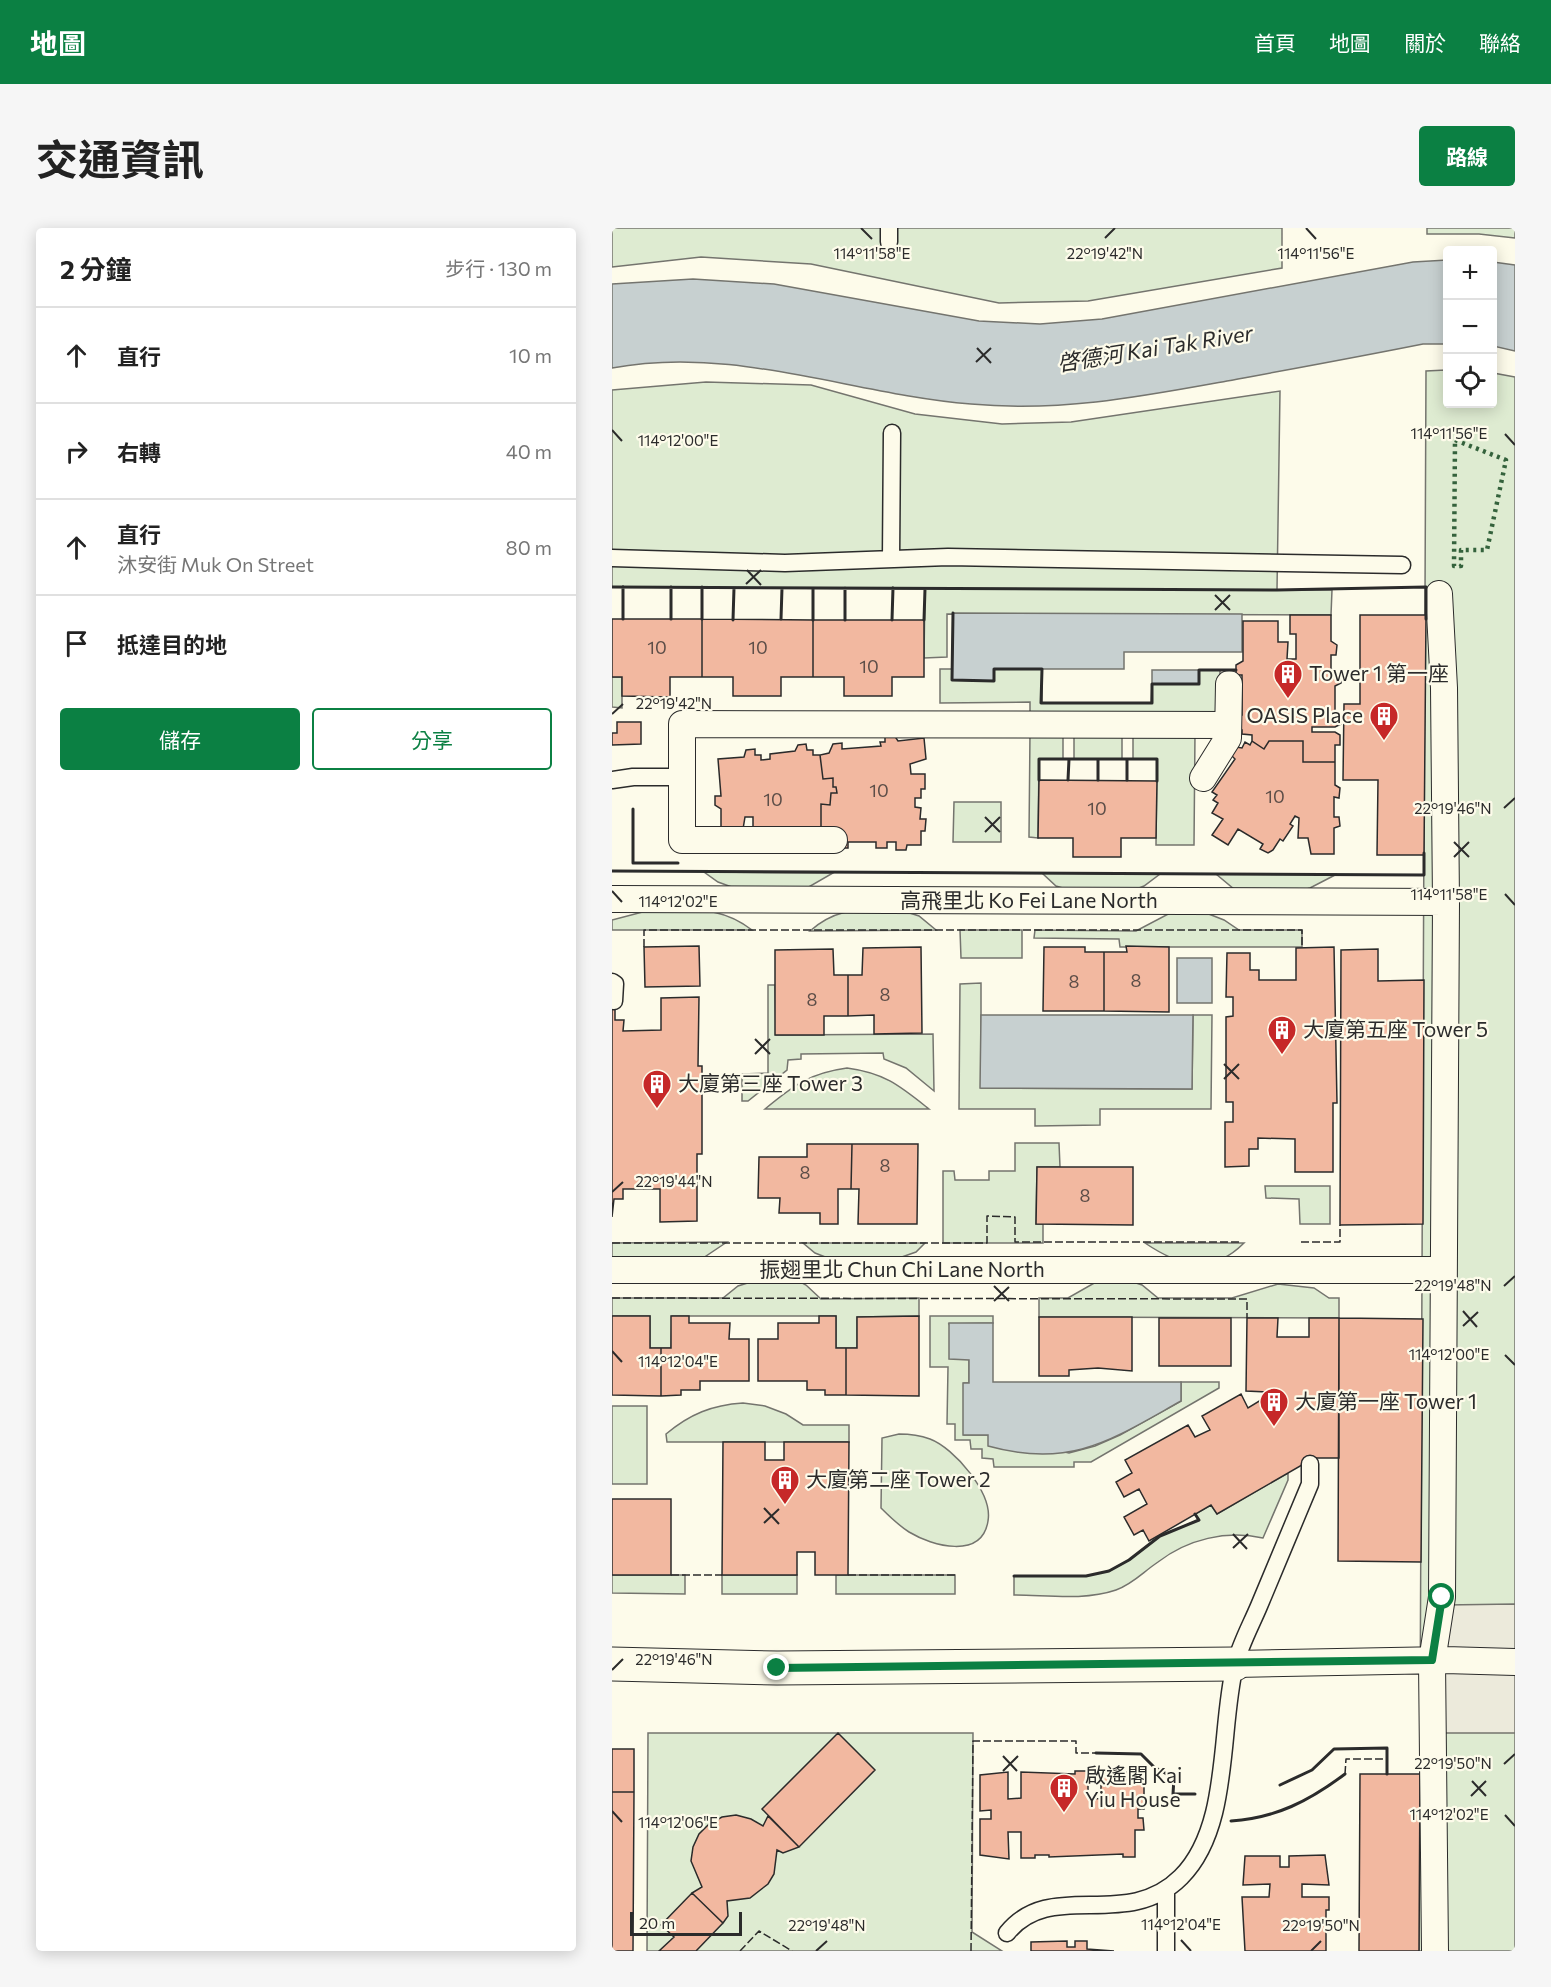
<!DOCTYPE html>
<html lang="zh-TW">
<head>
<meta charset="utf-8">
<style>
  body { margin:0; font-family:Commissioner,"Noto Sans TC",sans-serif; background:#f6f6f6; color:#222 }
  .controls { position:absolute; right:18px; top:18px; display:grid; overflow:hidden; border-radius:6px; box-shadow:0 3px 15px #0003 }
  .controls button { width:54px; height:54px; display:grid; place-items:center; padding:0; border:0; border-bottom:2px solid #e0e0e0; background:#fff; color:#222; font:30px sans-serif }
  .scale { position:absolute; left:18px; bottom:15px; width:112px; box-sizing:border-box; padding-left:6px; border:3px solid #2b2b2b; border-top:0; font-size:16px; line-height:21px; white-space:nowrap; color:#2b2b2b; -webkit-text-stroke:4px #fdfbea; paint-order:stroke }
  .stop { position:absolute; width:18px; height:18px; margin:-14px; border:4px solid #0b8043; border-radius:50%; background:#fff }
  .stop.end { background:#0b8043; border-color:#fff; box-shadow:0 2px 6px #0008 }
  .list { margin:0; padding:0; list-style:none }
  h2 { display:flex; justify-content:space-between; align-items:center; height:78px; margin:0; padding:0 24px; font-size:26px }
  h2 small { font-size:20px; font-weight:400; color:#767676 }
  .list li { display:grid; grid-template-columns:39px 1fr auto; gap:18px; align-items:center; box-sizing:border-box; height:96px; padding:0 24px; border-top:2px solid #e0e0e0 }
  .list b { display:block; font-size:22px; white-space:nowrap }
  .list p { margin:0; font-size:20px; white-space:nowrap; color:#767676 }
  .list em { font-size:20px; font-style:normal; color:#767676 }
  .actions { display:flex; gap:12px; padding:18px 24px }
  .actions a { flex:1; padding:14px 0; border:2px solid #0b8043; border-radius:6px; text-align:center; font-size:21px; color:#0b8043 }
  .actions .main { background:#0b8043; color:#fff }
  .icon { flex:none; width:33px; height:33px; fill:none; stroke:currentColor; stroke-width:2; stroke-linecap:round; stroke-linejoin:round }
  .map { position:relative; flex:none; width:903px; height:1723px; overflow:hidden; border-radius:6px }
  header { display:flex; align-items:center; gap:36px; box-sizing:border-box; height:84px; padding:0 30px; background:#0b8043; color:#fff }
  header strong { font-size:28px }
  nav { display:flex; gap:33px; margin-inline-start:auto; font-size:21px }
  .intro { display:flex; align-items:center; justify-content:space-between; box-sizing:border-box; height:144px; padding:0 36px }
  h1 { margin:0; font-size:42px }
  .button { padding:15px 27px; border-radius:6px; background:#0b8043; color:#fff; font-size:21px; font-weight:700 }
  main { display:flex; gap:36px; padding:0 36px }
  aside { flex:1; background:#fff; border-radius:6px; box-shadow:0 3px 15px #0003 }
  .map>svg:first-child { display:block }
  .green { fill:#deebd1; stroke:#74746e; stroke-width:1.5 }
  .parking { fill:#eceadb; stroke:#74746e; stroke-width:1.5 }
  .water { fill:#c7d0d0; stroke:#74746e; stroke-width:1.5 }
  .building { fill:#f2b8a0; stroke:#2b2b2b; stroke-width:1.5 }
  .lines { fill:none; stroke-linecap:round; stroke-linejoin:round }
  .service-casing { stroke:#2b2b2b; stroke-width:19 }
  .pedestrian-casing { stroke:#2b2b2b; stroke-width:28 }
  .tertiary-casing { stroke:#2b2b2b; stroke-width:35 }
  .service { stroke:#fdfbea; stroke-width:16 }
  .pedestrian { stroke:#fdfbea; stroke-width:26 }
  .tertiary { stroke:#fdfbea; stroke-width:33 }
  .hedge { stroke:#34623c; stroke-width:4.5; stroke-dasharray:3 4.5; stroke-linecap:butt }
  .fence { stroke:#2b2b2b; stroke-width:1.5; stroke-dasharray:8 3; stroke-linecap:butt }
  .wall { stroke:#2b2b2b; stroke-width:3 }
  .route { stroke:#0b8043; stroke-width:8 }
  .ticks { fill:none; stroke:#2b2b2b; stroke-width:2 }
  .labels { text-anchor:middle; stroke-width:4.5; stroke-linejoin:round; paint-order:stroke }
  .number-label { font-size:18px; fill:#5d4e48 }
  .poi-label { font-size:21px; fill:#2b2b2b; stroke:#fdfbea; text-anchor:start }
  .street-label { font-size:21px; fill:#2b2b2b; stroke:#fdfbea }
  .water-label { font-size:22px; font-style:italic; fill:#2b2b2b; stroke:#fdfbea }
  .ticks-label { font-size:15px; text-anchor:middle; fill:#2b2b2b; stroke:#fdfbea; stroke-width:4.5; stroke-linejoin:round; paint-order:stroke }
</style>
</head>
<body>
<header>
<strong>地圖</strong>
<nav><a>首頁</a><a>地圖</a><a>關於</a><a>聯絡</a></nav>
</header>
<div class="intro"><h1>交通資訊</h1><a class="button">路線</a></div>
<main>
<aside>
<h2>2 分鐘<small>步行 · 130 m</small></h2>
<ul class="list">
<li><svg class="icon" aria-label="ahead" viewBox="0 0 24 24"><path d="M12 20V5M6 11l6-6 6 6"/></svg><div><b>直行</b></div><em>10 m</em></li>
<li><svg class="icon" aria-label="right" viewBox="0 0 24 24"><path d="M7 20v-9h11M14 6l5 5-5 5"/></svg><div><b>右轉</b></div><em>40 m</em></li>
<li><svg class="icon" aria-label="ahead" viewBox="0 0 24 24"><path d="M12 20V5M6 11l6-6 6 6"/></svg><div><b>直行</b><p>沐安街 Muk On Street</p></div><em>80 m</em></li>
<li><svg class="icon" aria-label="arrive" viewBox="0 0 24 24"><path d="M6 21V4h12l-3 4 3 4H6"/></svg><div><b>抵達目的地</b></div></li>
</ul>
<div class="actions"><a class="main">儲存</a><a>分享</a></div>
</aside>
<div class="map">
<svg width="903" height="1723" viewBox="0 0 903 1723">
  <rect width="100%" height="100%" fill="#fdfbea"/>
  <path class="green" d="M0,0H670V40L476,73L387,75L199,36L89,29L0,39Z
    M815,0H903V10L867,6H815Z
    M834,142L836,176H880L881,145L903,149V1723H807L814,143Z
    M94,154L199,157L303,186L390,196L459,194L668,163L665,362H720L719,387L335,386V429L312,430L313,361L0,359V162Z
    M328,441H341L340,452H382V441H430V475H539L540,456H587V442H608V490L418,489V474L328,475Z
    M0,449H10V480L0,479Z
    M418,505H451V531H427L426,610L417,609Z
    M462,505H510V531H462Z
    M521,505H583L582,617H544L545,531H521Z
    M342,574H389V614H341Z
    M92,644L221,645L195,660L125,661L106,654Z
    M430,645L548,646L532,658L512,666L464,664L444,658Z
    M604,646H725L698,660L674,667L622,661Z
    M282,680L307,688L324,702L198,703C225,679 249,682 282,680Z
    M42,681C81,683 108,677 140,702H0V692Z
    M589,683L612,692L627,702H690V719H508L507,711L422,710L423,702L524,703L560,684Z
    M348,702H410V730H349Z
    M369,755V860L580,861L581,787H600L599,881H488V897L423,898V881H347L348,756Z
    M156,757H163L164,807L321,806L322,863L294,840L272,831L271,825L189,826V831L176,832L175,842L136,873H130V846L156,845Z
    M235,840C273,845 288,858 317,881H153C182,857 198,845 235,840Z
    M403,915H447L448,939H425L424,996H431V1015H331V943H342L343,952H377V943H403Z
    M653,958H718V996H688L687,971L654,970Z
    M115,1014L91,1030L0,1031V1015Z
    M191,1015H313L304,1024L287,1030L221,1032L203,1025Z
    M533,1015H632C599,1048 567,1038 533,1015Z
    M181,1050L194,1057L209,1071L307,1070V1088L245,1089V1120H224V1088H60L59,1120H38V1088H0V1070H111L126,1058L142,1053Z
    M518,1053L530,1057L546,1070H620L666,1056L702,1060L717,1070H727V1090L427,1089V1070H456L484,1054Z
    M318,1088H381V1095L337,1096L357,1132V1155H352V1207H376L457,1225L483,1218L508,1207L569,1173V1154H607V1160L479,1234H462V1239H382L381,1231L370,1230V1221H359L358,1212H343V1196H335L336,1139H318Z
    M131,1175L153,1178L174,1186L191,1197H237V1214H55L54,1206C78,1186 100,1177 131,1175Z
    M0,1178H35V1256H0Z
    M287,1206C298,1206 307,1207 318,1211C342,1220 381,1265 376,1293C370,1332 320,1318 297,1304C286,1297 278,1289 269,1280L270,1210Z
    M676,1245V1252L651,1310C614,1302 576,1311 546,1334C531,1344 521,1356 504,1362C472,1373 434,1367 402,1367V1348H474L497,1343L517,1332L548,1308L586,1292L583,1286L599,1277L605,1286Z
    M0,1347H73V1366L0,1365Z
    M110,1347H185V1366H110Z
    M224,1347H343V1366H224Z
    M36,1505H361L360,1704L390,1723H35Z"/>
  <path class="parking" d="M903,1376V1505H833V1377Z"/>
  <path class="water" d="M835,32V116H811C746,129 680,141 615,153C527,169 449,184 359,176C238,166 122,117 0,140V56L81,51L162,56L367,93L428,96L490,91L801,34Z
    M881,34L903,37V123L881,118Z
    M341,385L630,386V424H512V441H382V453L340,452Z
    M540,442H587V456H540Z
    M565,730H600V775H565Z
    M369,787H581L580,861L368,860Z
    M337,1095H381V1154H569V1173C499,1212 459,1241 376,1218V1207H351V1155H357V1132L337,1131Z"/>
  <path class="building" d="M678,387H719V413L725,417L724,427H719V441H723V446L729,445V455L723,458V487H728L729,496L723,499H700V504H723L728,507V517H723V534H691V513H657L652,521L640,513V507L630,506V502H624V491L630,487V447H624V437L631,433V393H666V414H676L675,431H684V406H678Z
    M748,387H814L812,627H765L766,552H731L732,476H748Z
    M0,391H90V449H58V469L10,468V449H0Z
    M90,391L201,392V449H169V468H121V449H90Z
    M201,392H312V449H280V468H232V449H201Z
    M5,494H29V516L0,517V505H5Z
    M282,507L286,513L312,510L314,531L298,536L299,546H313V561H309V570H303V579L309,580L308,591H314L313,603H309V617H295L294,622H284V614H275V620H264V614H236V620H224V600H209V576L218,577L219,565H225L224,559H221V550L211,551L208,527L217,525L221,516L230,515V521L269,518L268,514H273V508Z
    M640,513L652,521L657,513H691V534H723V557L728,560L727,570L722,569V589H727L728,598L722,600V626H699L696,610H686L687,590L683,588L678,596L681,598L671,613L668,611L661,622L656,625L648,621L651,616L626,601L616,617L600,607L611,591L600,585L606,575L601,572L605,567L600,564L623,531L619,527L624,519L630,520L633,514L638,517Z
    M194,516L195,522H201V527H208L211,551L221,550V559H224L225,565H219L218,577L209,576V606L141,614V589H133L130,607H109V581L103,577V568H109L106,531L132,529L134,522L143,521V527H149V532L158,531V526L183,523L186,517Z
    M427,552L545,553L544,610H509V629H461V610H426Z
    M87,718L88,758L33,759L32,719Z
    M514,718L557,719V784L492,783V724H515Z
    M309,719L310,805L262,806V787L236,788V747H250L251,720Z
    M432,719H473V724H492V783H431Z
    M722,719L725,875H721V944H683V911L646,910V921H637V938L613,939V894H621V874H614V789L621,788V769H614L615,725H638V742H647V752H684V720Z
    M221,721L222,747H236V788H212V807H163V722Z
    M766,721V753L812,752L811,996L728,997L729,722Z
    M87,769L86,838H90V926H85V993L48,994V961H11V971H2L0,989V775H3V792H12L11,803L49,802V770Z
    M195,916H240L239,961H226V996H208V985H167L168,970H146L147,929H195Z
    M240,916H306L305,996H246L247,961H239Z
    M425,939H521V997L424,996Z
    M0,1088H38V1120H49V1168L0,1167Z
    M59,1088H77V1095H118L117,1111H137V1153H88V1162H69V1167L49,1168V1120H59Z
    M207,1088H224V1120H234V1167H213V1162H195V1153H146V1111H166V1095H207Z
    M307,1088V1168L234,1167V1120H245V1089Z
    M427,1089H520V1143L486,1140L457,1142V1148H427Z
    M547,1090H619V1138H547Z
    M635,1090H666L665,1109H697V1090H727V1230H702L605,1286L599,1277L537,1313L531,1302L522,1307L512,1289L535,1276L527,1261L512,1269L504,1254L520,1245L513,1232L576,1197L583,1209L598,1202L590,1188L629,1166L636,1180L654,1169L655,1164L634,1163Z
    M727,1090L811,1091L809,1334L726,1333Z
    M111,1214H153V1232H172V1214H237L236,1347H203V1324H185V1347H110Z
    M0,1271H59V1347H0Z
    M226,1505L263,1542L187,1619L150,1581Z
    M0,1521H22V1564H0Z
    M463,1543H476V1570L489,1571V1543L532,1545V1581H526V1590H531L532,1602H523V1629H511V1626L437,1629V1627H423V1630H409V1604H396L397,1631L368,1627V1591H379V1582L368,1583V1547L396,1544V1571L409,1570V1544L463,1546Z
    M748,1546H808L807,1723H747Z
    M0,1564H22L21,1723H0Z
    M124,1587L139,1591L151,1598L156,1588L187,1619L171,1625L165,1622L162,1646L156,1656L138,1670L115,1673L116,1688L111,1695L80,1665L90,1659L79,1633L81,1619L87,1606L97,1596L110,1589Z
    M713,1627L717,1657L690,1656V1669H717V1682H714V1723H633L630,1669H657L658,1656L631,1657L633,1628H668V1639H677V1628Z
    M80,1665L111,1695L84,1723H47L62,1709L49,1697Z
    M455,1713V1719H463V1713H475V1721L502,1723H419V1714Z"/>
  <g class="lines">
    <g class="service-casing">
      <path id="service" d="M277,0V14
        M0,330L173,335L336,329L790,337
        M279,331L280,205
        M0,552L21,549H70
        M0,754L3,756L2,773
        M395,1705C439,1650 514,1704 569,1649C619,1599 607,1502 623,1437C628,1417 639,1397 647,1378C664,1337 681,1297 698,1256V1236
        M554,1723V1661"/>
    </g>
    <g class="pedestrian-casing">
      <path id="pedestrian" d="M591,550L616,510L617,456
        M222,612H70V496L616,497
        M0,671L834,674
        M0,1042H831
        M623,1436L833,1432L903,1434
        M823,1723L820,1433L830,1369L834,674L832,460L827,366"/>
    </g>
    <g class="tertiary-casing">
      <path id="tertiary" d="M0,1436L165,1440L623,1436"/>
    </g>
    <use href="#service" class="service"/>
    <use href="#pedestrian" class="pedestrian"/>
    <use href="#tertiary" class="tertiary"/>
    <path class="hedge" d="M843,212L894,232L875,322H849V338H842Z"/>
    <path class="fence" d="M32,719V702H690V719
      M689,1014H728V997
      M0,1015H375V988L403,989V1014H627
      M0,1070L635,1071V1090
      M59,1347H110
      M236,1347H343
      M733,1546L734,1531H775
      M128,1723L147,1703L180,1723
      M359,1723L361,1513H464V1525H484"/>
    <path class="wall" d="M0,359L665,362L814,359V391
      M201,360V392
      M233,360V392
      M341,385L340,452L382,453V441H430L429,475H540V456H587V442H624
      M11,391V359
      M59,391V359
      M90,391V359
      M169,391L170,360
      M121,392L122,360
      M280,392L281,360
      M312,392L313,361
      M427,552V531H545V553
      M456,552L457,531
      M486,552V531
      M515,552V531
      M21,581V635H66
      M0,643L812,647V625
      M402,1348H474L497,1343L517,1332L548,1308L587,1292L583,1286
      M484,1525L529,1526L542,1539L562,1550L561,1566H583
      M668,1557L700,1542L722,1521L775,1520V1546
      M619,1593C664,1590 697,1573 733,1546"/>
  </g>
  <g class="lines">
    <path class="route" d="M165,1440L820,1432L830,1369"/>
  </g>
  <path class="ticks" d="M249,0L260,11M694,0L704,11M493,10L503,0M365,120L379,135M364,134L379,120M0,202L10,213M893,206L903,217M135,342L149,357M134,356L149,342M603,367L618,382M603,382L618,367M0,486L11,476M892,580L903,570M373,589L388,604M373,604L388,589M842,614L857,629M842,629L857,614M0,663L10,674M893,666L903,677M143,811L158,826M143,826L158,811M612,836L627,851M612,851L627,836M0,964L11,954M382,1058L397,1073M892,1058L903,1048M382,1073L397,1059M851,1083L865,1099M851,1098L866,1084M0,1123L10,1134M893,1127L903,1137M152,1280L167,1296M152,1295L167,1281M621,1306L635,1321M621,1320L636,1306M0,1442L11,1431M391,1528L405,1543M892,1536L903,1526M391,1543L406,1528M860,1553L874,1568M859,1568L874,1553M0,1583L10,1594M893,1587L903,1598M569,1712L579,1723M204,1723L215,1713M699,1723L709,1713"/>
  <defs>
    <g id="building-pin" transform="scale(1.5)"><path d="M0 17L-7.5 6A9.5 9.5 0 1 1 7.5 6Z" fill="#c62828" stroke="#fdfbea"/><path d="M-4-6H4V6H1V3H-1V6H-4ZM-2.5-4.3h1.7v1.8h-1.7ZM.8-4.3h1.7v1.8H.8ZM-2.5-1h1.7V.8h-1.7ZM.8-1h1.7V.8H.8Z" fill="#fff"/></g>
  </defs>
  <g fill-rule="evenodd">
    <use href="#building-pin" x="676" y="446"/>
    <use href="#building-pin" x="772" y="488"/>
    <use href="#building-pin" x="670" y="802"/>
    <use href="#building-pin" x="45" y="856"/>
    <use href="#building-pin" x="662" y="1174"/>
    <use href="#building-pin" x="173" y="1252"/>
    <use href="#building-pin" x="452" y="1560"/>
  </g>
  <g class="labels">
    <g class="number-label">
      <text x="45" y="426">10</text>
      <text x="146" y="426">10</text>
      <text x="257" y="445">10</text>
      <text x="267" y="569">10</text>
      <text x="663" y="575">10</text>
      <text x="161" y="578">10</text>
      <text x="485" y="587">10</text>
      <text x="524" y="759">8</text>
      <text x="462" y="760">8</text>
      <text x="273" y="773">8</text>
      <text x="200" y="778">8</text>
      <text x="273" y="944">8</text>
      <text x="193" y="951">8</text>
      <text x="473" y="974">8</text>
    </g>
    <g class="poi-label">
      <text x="697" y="453">Tower 1 第一座</text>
      <text x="751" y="495" text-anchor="end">OASIS Place</text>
      <text x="691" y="809">大廈第五座 Tower 5</text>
      <text x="66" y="863">大廈第三座 Tower 3</text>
      <text x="683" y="1181">大廈第一座 Tower 1</text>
      <text x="194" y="1259">大廈第二座 Tower 2</text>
      <text x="473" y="1555">啟遙閣 Kai<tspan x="473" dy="24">Yiu House</tspan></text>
    </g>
    <g class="street-label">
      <text x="417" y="680">高飛里北 Ko Fei Lane North</text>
      <text x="290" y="1049">振翅里北 Chun Chi Lane North</text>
    </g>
    <g class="water-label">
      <text transform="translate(543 120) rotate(-9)" y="8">啓德河 Kai Tak River</text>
    </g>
  </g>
  <g class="ticks-label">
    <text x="493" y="31">22°19'42"N</text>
    <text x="260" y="31">114°11'58"E</text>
    <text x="704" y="31">114°11'56"E</text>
    <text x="837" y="211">114°11'56"E</text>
    <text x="66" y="218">114°12'00"E</text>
    <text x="62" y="481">22°19'42"N</text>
    <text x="841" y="586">22°19'46"N</text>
    <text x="837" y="672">114°11'58"E</text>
    <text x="66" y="679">114°12'02"E</text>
    <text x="62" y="959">22°19'44"N</text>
    <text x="841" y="1063">22°19'48"N</text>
    <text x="837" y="1132">114°12'00"E</text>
    <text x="66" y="1139">114°12'04"E</text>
    <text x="62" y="1437">22°19'46"N</text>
    <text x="841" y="1541">22°19'50"N</text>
    <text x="837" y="1592">114°12'02"E</text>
    <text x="66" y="1600">114°12'06"E</text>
    <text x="569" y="1702">114°12'04"E</text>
    <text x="215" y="1703">22°19'48"N</text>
    <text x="709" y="1703">22°19'50"N</text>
  </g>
</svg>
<div class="controls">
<button>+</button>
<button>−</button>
<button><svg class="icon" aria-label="locate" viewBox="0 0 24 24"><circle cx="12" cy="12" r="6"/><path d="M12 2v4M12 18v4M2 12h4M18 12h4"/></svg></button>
</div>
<div class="scale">20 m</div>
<div class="stop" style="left:830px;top:1369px"></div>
<div class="stop end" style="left:165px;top:1440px"></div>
</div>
</main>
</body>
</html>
